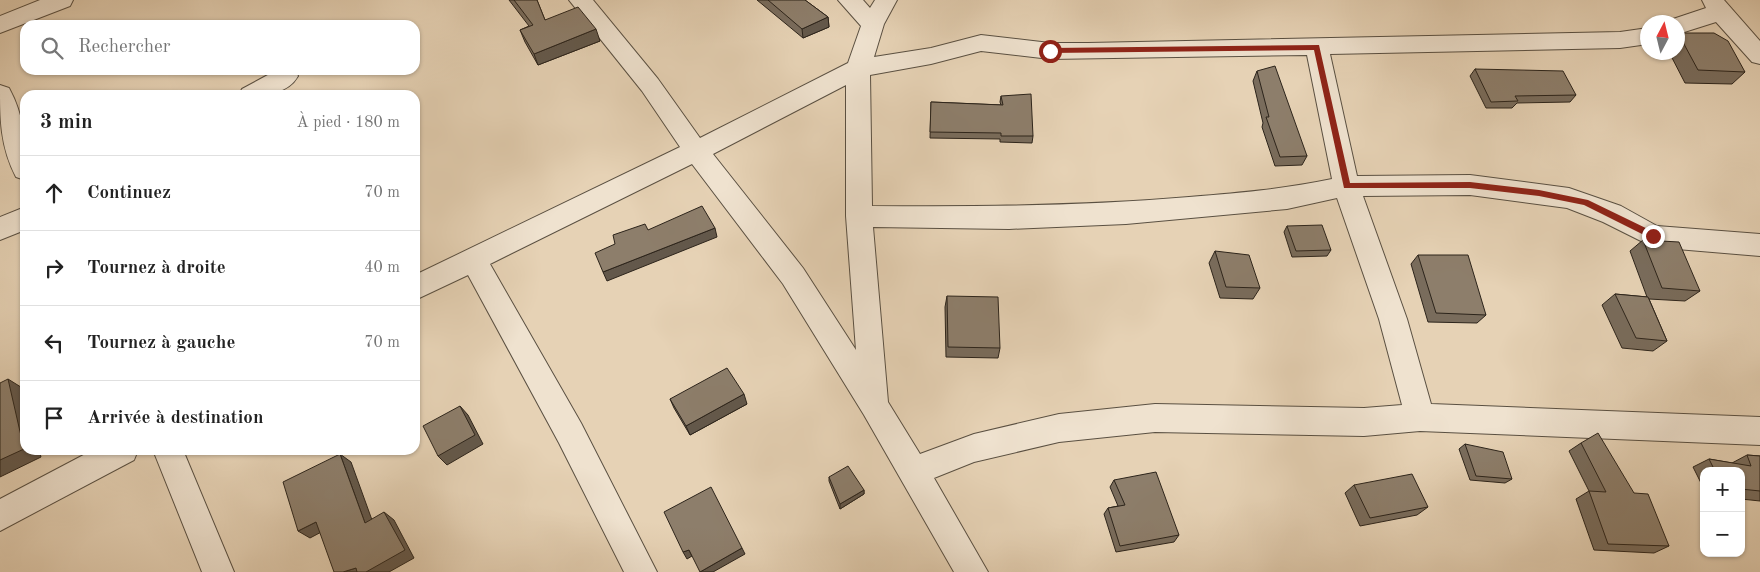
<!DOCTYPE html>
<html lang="fr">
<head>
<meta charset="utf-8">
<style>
  body { margin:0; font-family:"Old Standard TT",serif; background:#f6f6f6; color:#222 }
  .controls { position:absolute; right:15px; bottom:15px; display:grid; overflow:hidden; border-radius:10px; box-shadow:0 1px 4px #0004 }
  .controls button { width:45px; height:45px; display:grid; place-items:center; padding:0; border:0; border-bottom:1px solid #e0e0e0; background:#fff; color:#222; font:25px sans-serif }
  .compass { position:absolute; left:1640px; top:15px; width:45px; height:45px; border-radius:50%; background:#fff; box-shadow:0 1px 4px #0004; rotate:7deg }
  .stop { position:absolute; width:15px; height:15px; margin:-11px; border:4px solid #8f2418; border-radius:50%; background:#fff }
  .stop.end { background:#8f2418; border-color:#fff; box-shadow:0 1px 5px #0008 }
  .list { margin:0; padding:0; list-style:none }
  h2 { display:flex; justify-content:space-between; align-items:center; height:65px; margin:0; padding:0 20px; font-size:21px }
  h2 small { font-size:16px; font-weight:400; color:#767676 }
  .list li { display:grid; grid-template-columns:32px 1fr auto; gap:15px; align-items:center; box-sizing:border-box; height:75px; padding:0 20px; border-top:1px solid #e0e0e0 }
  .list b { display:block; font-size:19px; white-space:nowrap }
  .list em { font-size:16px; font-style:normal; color:#767676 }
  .icon { flex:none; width:28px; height:28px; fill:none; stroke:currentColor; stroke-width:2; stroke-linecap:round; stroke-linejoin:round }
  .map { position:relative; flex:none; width:1760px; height:572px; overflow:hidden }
  .search { position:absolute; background:#fff; box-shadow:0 1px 4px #0004; left:20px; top:20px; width:400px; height:55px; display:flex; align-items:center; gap:12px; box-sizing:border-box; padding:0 18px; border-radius:15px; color:#767676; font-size:19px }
  .panel { position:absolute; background:#fff; box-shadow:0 1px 4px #0004; left:20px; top:90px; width:400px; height:365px; border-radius:15px }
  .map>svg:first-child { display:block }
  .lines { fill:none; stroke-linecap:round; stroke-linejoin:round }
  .minor-casing { stroke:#5a5042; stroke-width:2 }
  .minor { fill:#efe2cf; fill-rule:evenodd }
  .wall { fill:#796c5c; stroke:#2c241b }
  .shaded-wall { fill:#63584b; stroke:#2c241b }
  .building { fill:#8d7e6b; stroke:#2c241b }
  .route { fill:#8f2418 }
</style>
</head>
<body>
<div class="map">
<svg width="1760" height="572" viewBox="0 0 1760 572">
  <rect width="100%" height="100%" fill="#e6d2b5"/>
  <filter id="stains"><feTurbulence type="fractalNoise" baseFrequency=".004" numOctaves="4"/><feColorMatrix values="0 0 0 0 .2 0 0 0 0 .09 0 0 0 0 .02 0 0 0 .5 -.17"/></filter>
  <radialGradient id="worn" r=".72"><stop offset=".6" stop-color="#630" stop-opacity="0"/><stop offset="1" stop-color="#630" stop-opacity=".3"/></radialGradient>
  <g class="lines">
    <g class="minor-casing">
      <path id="minor" d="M40,0H73L70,6L0,33V16Z
        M569,0H593L658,79L700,138L848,63L861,26L838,0H863L870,8L875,0H897L884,24L874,57L931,48L981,35L1050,43H1088L1620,32L1648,28V44L1620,48L1330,54L1357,176L1470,175L1569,188L1621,206L1657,226L1760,234V256L1653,247L1603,222L1567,208L1470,195L1363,196L1407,319L1431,404L1760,417V445L1420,431L1364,436L1155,432L1059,442L974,462L934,478L988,572H954L864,415L783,284L692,164L490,264L581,423L657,572H624L559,443L468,275L415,300V275L680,147L642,91ZM981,51L1050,59L1307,55L1332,179C1284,189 1238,193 1189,197C1083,206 978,207 872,206L870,75L931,64ZM846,85V216L856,350L803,268L713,154ZM1337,198L1379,319L1402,405L1364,408L1155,404L1059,414L974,434L920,454L888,402L873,227L1009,229L1126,224L1287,209Z
        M1702,0H1724L1760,41V64L1752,62L1716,22L1678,34V22H1669L1670,20L1706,8Z
        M277,70H295L298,76C286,97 260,95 239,95L242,89Z
        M0,85L9,88C26,119 25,145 25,180L16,177C0,146 0,119 0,85Z
        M25,207V230L0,240V217Z
        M93,450H138L134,460L0,531V499Z
        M153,450H183L234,572H202Z"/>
    </g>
    <use href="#minor" class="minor"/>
  </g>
  <path class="wall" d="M509,0H537L545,20L600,41L538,65L525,42L520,30L529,26Z
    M757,0H805L828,17L829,27L803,38Z
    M1678,33L1745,72L1732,84L1685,83L1669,52H1678Z
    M1475,69L1576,95L1570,102L1517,103L1512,108H1486L1470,76Z
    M1257,71L1307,156L1302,165L1275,166L1262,127L1263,123L1253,81Z
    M1001,96L1033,136L1032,143L1000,142V139L930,138L931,102L1001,105L1000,102Z
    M1287,226L1331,250L1327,256L1292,257L1284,232Z
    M1643,240L1700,291L1685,301L1649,299L1667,341L1653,351L1622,348L1602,305L1615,294L1647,297L1630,251Z
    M1215,251L1260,288L1253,299L1220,298L1209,263Z
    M1418,255L1486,315L1477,323L1428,322L1411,264Z
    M947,296L1000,348L998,358L946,357L945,307Z
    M670,399L747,404L690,435L674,408Z
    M1581,443L1634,493L1669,546L1654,553L1594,550L1576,499L1589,491L1569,451Z
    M1465,444L1512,479L1505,483L1470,480L1459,449Z
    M1747,455L1760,456V501L1741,499V471H1704V489L1693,467L1709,459L1732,463Z
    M829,477L864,490V494L840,509L829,481Z
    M1114,480L1179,535L1174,542L1116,552L1104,514L1108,508L1118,506L1110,487Z
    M1354,485L1428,507L1417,515L1360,526L1345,493Z"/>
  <path class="shaded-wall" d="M828,17L829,27L803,38L802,29Z
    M596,29L600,41L538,65L534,54Z
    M715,228L717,237L607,281L603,272Z
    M8,379L24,389L25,392V450H39L41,457L0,477V460Z
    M744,394L747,404L690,435L686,426Z
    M460,406L468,415L483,444L447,465L438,456Z
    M340,454L351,462L376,531L365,523Z
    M864,490V494L840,509V504Z
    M384,512L394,520L414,558L389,572H366Z
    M316,522L327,529L310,538L298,531Z
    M742,548L745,554L713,572H700Z
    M689,550L692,556L687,559L683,552Z
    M356,568L363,572H343Z"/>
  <path class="building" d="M514,0H537L545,20L578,7L596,29L534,54L520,30L533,25Z
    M768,0H805L828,17L802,29Z
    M1678,33H1714L1728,41L1745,72L1698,70Z
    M1275,66L1307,156L1280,157L1266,117H1269L1257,71Z
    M1475,69L1563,71L1576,95L1515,96L1518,101L1491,102Z
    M1031,94L1033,136H1001V133L930,132L931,102L1003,105L1001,96Z
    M702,206L715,228L603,272L595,253L615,244L613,235L645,224L648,230Z
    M1322,225L1331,250L1296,251L1287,226Z
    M1643,240L1679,242L1700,291L1662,288Z
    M1215,251L1249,255L1260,288L1226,287Z
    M1418,255H1468L1486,315L1436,313Z
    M1615,294L1648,297L1667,341L1636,338Z
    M947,296L998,297L1000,348L948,347Z
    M727,368L744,394L686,426L670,399Z
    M8,379L24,449L0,460V383Z
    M460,406L475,435L438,456L423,426Z
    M1598,433L1634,493L1648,494L1669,546L1608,544L1589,491L1606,492L1581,443Z
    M1465,444L1503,452L1512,479L1476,476Z
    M340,454L365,523L384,512L405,550L366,572H357L356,568L343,572H334L316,522L298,531L283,482Z
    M1747,455L1760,456V491L1741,489V471H1715L1709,459L1751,466Z
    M848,466L864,490L840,504L829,477Z
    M1156,472L1179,535L1120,546L1108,508L1125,505L1114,480Z
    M1412,474L1428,507L1370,518L1354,485Z
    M711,487L742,548L700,572L689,550L683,552L664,512Z"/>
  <path class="route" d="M1319,45L1350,183L1470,182L1539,190L1588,200L1656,233V238H1650L1584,205L1539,196L1470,188H1344L1314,50L1050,53L1046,51L1050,48Z"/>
  <rect width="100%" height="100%" filter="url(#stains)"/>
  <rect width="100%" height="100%" fill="url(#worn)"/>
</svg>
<div class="controls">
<button>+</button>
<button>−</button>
</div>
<svg class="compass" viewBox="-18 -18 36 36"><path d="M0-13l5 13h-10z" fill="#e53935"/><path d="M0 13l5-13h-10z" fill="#767676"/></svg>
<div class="stop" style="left:1050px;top:51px"></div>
<div class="stop end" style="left:1653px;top:236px"></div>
<div class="search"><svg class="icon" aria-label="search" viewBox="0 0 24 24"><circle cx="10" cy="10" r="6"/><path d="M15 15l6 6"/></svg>Rechercher</div>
<section class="panel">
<h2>3 min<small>À pied · 180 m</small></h2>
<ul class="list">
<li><svg class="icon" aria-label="ahead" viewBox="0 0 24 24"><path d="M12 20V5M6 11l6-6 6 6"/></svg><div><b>Continuez</b></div><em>70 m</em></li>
<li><svg class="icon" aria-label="right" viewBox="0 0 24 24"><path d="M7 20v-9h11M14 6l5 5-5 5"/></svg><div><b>Tournez à droite</b></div><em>40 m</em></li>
<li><svg class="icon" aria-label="left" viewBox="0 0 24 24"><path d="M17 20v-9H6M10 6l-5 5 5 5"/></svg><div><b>Tournez à gauche</b></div><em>70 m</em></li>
<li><svg class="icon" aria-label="arrive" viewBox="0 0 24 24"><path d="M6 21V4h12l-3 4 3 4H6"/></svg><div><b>Arrivée à destination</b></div></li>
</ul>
</section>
</div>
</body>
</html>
